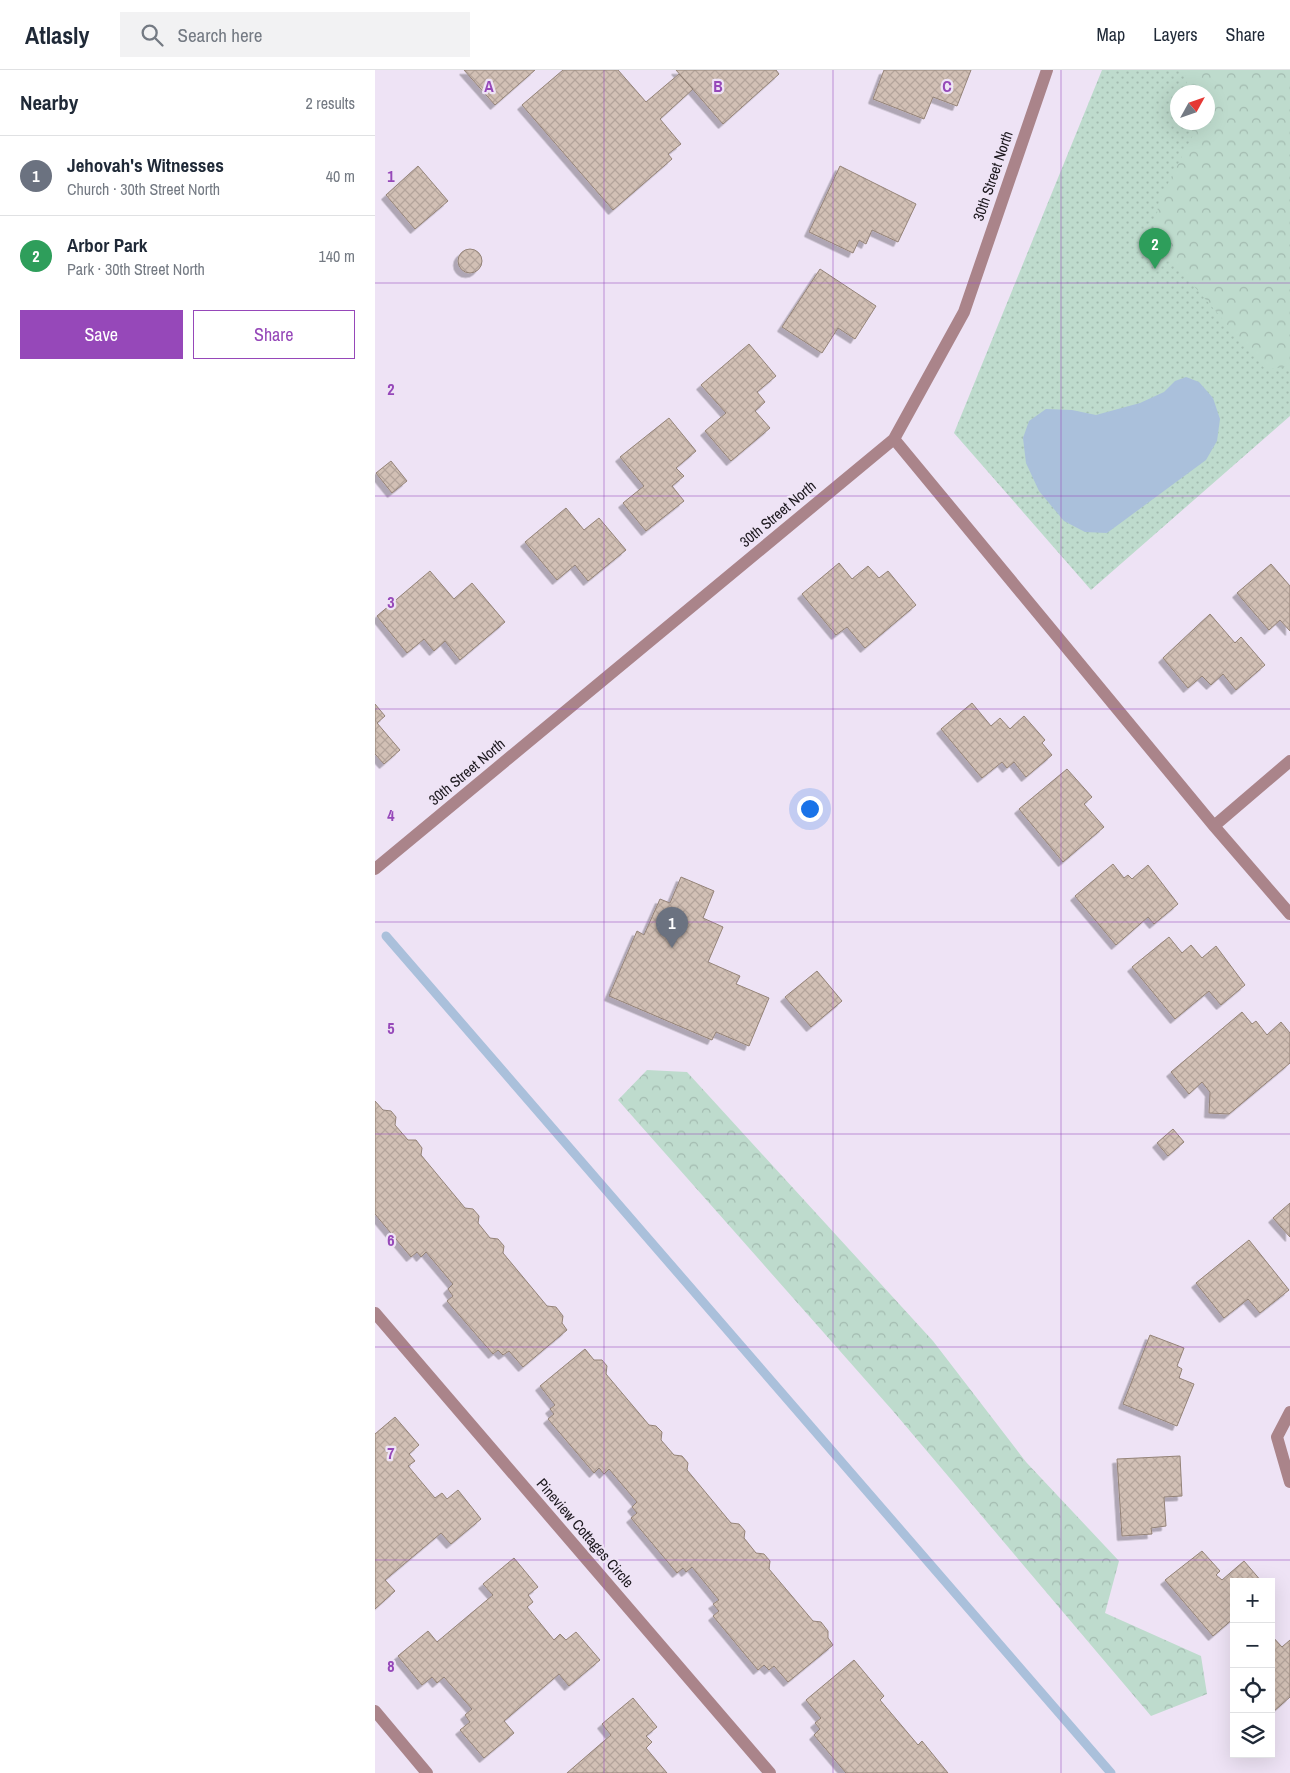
<!DOCTYPE html>
<html lang="en">
<head>
<meta charset="utf-8">
<style>
  body { margin:0; font-family:"Archivo Narrow",sans-serif; background:#f2f2f3; color:#1f2937 }
  .controls { position:absolute; right:15px; bottom:15px; display:grid; overflow:hidden; border-radius:0px; box-shadow:0 5px 20px #0002 }
  .controls button { width:45px; height:45px; display:grid; place-items:center; padding:0; border:0; border-bottom:1px solid #e0e1e3; background:#fff; color:#1f2937; font:25px sans-serif }
  .compass { position:absolute; left:795px; top:15px; width:45px; height:45px; border-radius:50%; background:#fff; box-shadow:0 5px 20px #0002; rotate:50deg }
  .you { position:absolute; left:434px; top:738px; width:18px; height:18px; margin:-12px; border:4px solid #fff; border-radius:50%; background:#1a73e8; box-shadow:0 0 0 8px #1a73e833 }
  .badge { display:grid; place-items:center; width:32px; height:32px; border-radius:50%; background:#9648b9; color:#fff; font-size:16px; font-weight:700 }
  .pin { position:absolute; translate:-50% -41px; filter:drop-shadow(0 1px 2px #0008) }
  .pin::after { content:''; position:absolute; top:26px; width:18px; height:15px; background:inherit; clip-path:polygon(0 0,100% 0,50% 100%) }
  .list { margin:0; padding:0; list-style:none }
  h2 { display:flex; justify-content:space-between; align-items:center; height:65px; margin:0; padding:0 20px; font-size:21px }
  h2 small { font-size:16px; font-weight:400; color:#747a83 }
  .list li { display:grid; grid-template-columns:32px 1fr auto; gap:15px; align-items:center; box-sizing:border-box; height:80px; padding:0 20px; border-top:1px solid #e0e1e3 }
  .list b { display:block; font-size:19px; white-space:nowrap }
  .list p { margin:0; font-size:16px; white-space:nowrap; color:#747a83 }
  .list em { font-size:16px; font-style:normal; color:#747a83 }
  .actions { display:flex; gap:10px; padding:15px 20px }
  .actions a { flex:1; padding:11px 0; border:1px solid #9648b9; border-radius:0px; text-align:center; font-size:18px; color:#9648b9 }
  .actions .main { background:#9648b9; color:#fff }
  .icon { flex:none; width:28px; height:28px; fill:none; stroke:currentColor; stroke-width:2; stroke-linecap:round; stroke-linejoin:round }
  .map { position:relative; flex:none; width:915px; height:1703px; overflow:hidden }
  header { display:flex; align-items:center; gap:30px; box-sizing:border-box; height:70px; padding:0 25px; background:#fff; border-bottom:1px solid #e0e1e3 }
  header strong { font-size:24px }
  nav { display:flex; gap:28px; margin-inline-start:auto; font-size:18px }
  .search { width:350px; height:45px; background:#f2f2f3; display:flex; align-items:center; gap:12px; box-sizing:border-box; padding:0 18px; border-radius:0px; color:#747a83; font-size:19px }
  main { display:flex }
  aside { flex:1; background:#fff }
  .map>svg:first-child { display:block }
  .green { fill:url(#green-dots); fill-rule:evenodd }
  .forest { fill:url(#forest-crowns) }
  .water { fill:#aac0db }
  .lines { fill:none; stroke-linecap:round; stroke-linejoin:round }
  .stream { stroke:#aac0db; stroke-width:9 }
  .building { fill:url(#building-cross-hatch); stroke:#948378; filter:url(#shadow) }
  .street { stroke:#aa848a; stroke-width:12 }
  .grid { fill:none; stroke:#9648b9; stroke-width:1; stroke-opacity:0.55 }
  .labels { text-anchor:middle; stroke-width:4.5; stroke-linejoin:round; paint-order:stroke }
  .street-label { font-size:15px; fill:#1b171d; stroke:#eee3f5 }
  .grid-label { font-size:16px; text-anchor:middle; font-weight:bold; fill:#9648b9; stroke:#eee3f5; stroke-width:4.5; stroke-linejoin:round; paint-order:stroke }
</style>
</head>
<body>
<header>
<strong>Atlasly</strong>
<div class="search"><svg class="icon" aria-label="search" viewBox="0 0 24 24"><circle cx="10" cy="10" r="6"/><path d="M15 15l6 6"/></svg>Search here</div>
<nav><a>Map</a><a>Layers</a><a>Share</a></nav>
</header>
<main>
<aside>
<h2>Nearby<small>2 results</small></h2>
<ul class="list">
<li><span class="badge" style="background:#6b7280">1</span><div><b>Jehovah's Witnesses</b><p>Church · 30th Street North</p></div><em>40 m</em></li>
<li><span class="badge" style="background:#2e9e5b">2</span><div><b>Arbor Park</b><p>Park · 30th Street North</p></div><em>140 m</em></li>
</ul>
<div class="actions"><a class="main">Save</a><a>Share</a></div>
</aside>
<div class="map">
<svg width="915" height="1703" viewBox="0 0 915 1703">
  <defs>
    <pattern id="green-dots" width="8" height="8" patternUnits="userSpaceOnUse" patternTransform="scale(1.25)"><rect width="8" height="8" fill="#bedbcd"/><path d="M2 2h.1M6 6h.1" fill="none" stroke="#a3bbb0" stroke-width="1.8" stroke-linecap="round"/></pattern>
    <pattern id="forest-crowns" width="20" height="18" patternUnits="userSpaceOnUse" patternTransform="scale(1.25)"><rect width="20" height="18" fill="#bedbcd"/><path d="M2 6a3 3 0 1 1 6 0M12 15a3 3 0 1 1 6 0" fill="none" stroke="#a3bbb0"/></pattern>
    <pattern id="building-cross-hatch" width="8" height="8" patternUnits="userSpaceOnUse" patternTransform="scale(1.25)"><rect width="8" height="8" fill="#d2c0b5"/><path d="M0 0l8 8M0 8l8-8" fill="none" stroke="#b4a49b"/></pattern>
    <filter id="shadow"><feDropShadow dx="-4.5" dy="4.5" stdDeviation="0" flood-color="#0004"/></filter>
  </defs>
  <rect width="100%" height="100%" fill="#eee3f5"/>
  <path class="green" d="M727,0H915V346L716,520L579,363ZM802,22H832V52H802Z"/>
  <path class="forest" d="M810,0H915V296L891,300L778,168L784,131L818,65L816,53L832,52V22H813Z
    M272,1000L312,1002L558,1271L651,1392L744,1491L730,1543L826,1586L832,1624L776,1646L518,1341L243,1030Z"/>
  <path class="water" d="M811,307L824,312L838,328L845,349L842,371L831,390L732,463L710,462L689,451L664,421L651,393L648,368L654,351L671,339L697,340L721,345L765,333L789,322L800,311Z"/>
  <g class="lines">
    <path class="stream" d="M11,866L736,1703"/>
  </g>
  <path class="building" d="M89,0H160L120,35Z
    M188,0H243L271,32L304,4L318,19L285,49L306,74L293,84L297,89L238,140L147,35Z
    M301,0H401L404,4L348,54Z
    M509,0H596L582,36L558,27L549,49L498,29Z
    M43,96L73,131L40,159L11,125Z
    M465,96L541,134L523,172L497,160L491,174L484,170L478,183L434,162Z
    M83 191a12 12 0 1 1 24 0a12 12 0 1 1-24 0Z
    M445,199L501,236L480,269L463,258L447,283L407,257Z
    M374,274L401,306L382,322L390,332L380,341L395,358L356,391L330,361L351,343L326,315Z
    M294,348L321,381L301,398L309,406L297,416L309,431L271,461L248,433L269,416L245,387Z
    M16,391L32,411L17,423L1,403Z
    M191,438L209,460L224,448L251,480L213,511L200,495L182,510L150,472Z
    M464,493L477,509L493,496L504,508L513,501L541,535L490,578L472,557L461,565L427,524Z
    M896,494L915,516V561L905,550L894,560L862,523Z
    M55,501L79,529L97,513L130,552L85,590L70,571L59,581L49,569L32,583L2,546Z
    M835,544L860,573L866,567L890,595L861,620L848,604L836,615L827,606L813,618L788,588Z
    M597,633L616,656L625,648L635,659L649,646L670,670L667,673L677,685L651,707L639,692L632,698L627,692L607,708L566,659Z
    M0,634L10,646L2,653L25,680L9,694L0,684Z
    M692,699L717,727L709,734L729,757L688,792L644,739Z
    M738,794L749,808L753,805L757,809L773,795L803,834L779,854L773,847L741,875L700,826Z
    M306,807L339,821L328,848L348,857L333,892L365,906L361,914L394,928L374,976L341,962L337,970L234,926L262,861L269,865L285,829L295,833Z
    M794,867L807,883L816,875L827,888L841,876L870,915L846,935L834,921L800,949L757,897Z
    M442,901L467,931L436,957L410,927Z
    M867,942L877,954L881,951L892,965L906,952L915,963V993L854,1044L834,1043L835,1022L827,1012L814,1024L796,1002Z
    M0,1031L8,1040L16,1041L21,1047L20,1055L33,1070H41L47,1078L46,1085L90,1138L98,1139L104,1146L103,1153L115,1168L123,1169L129,1176L128,1183L172,1236L181,1237L188,1246L187,1253L192,1260L148,1297L134,1281L128,1285L123,1280L118,1284L72,1231L78,1226L73,1219L78,1214L51,1182L46,1187L42,1182L36,1187L0,1144Z
    M798,1059L809,1072L793,1086L782,1073Z
    M915,1133V1167L898,1148Z
    M874,1170L914,1220L885,1243L873,1229L849,1248L821,1213Z
    M775,1265L809,1278L802,1296L807,1299L804,1308L819,1314L802,1356L748,1334Z
    M210,1279L219,1290H227L232,1296L231,1304L274,1355L281,1356L287,1362L286,1370L299,1385L307,1386L313,1393L312,1400L356,1453L364,1454L370,1461L369,1468L381,1483L389,1484L395,1491L394,1499L438,1551L446,1552L453,1561V1568L458,1575L413,1612L399,1596L394,1600L389,1595L383,1600L338,1546L344,1541L338,1534L344,1530L317,1497L311,1502L308,1498L302,1503L256,1448L262,1443L257,1437L262,1432L234,1399L229,1404L224,1398L219,1403L173,1349L179,1344L175,1339L180,1335L165,1316Z
    M20,1347L44,1375L34,1384L40,1391L33,1396L60,1428L67,1423L72,1429L83,1420L106,1449L76,1474L66,1463L10,1510L20,1521L0,1539V1364Z
    M805,1386L807,1426L789,1427L791,1456L776,1458L777,1464L747,1466L742,1389Z
    M827,1481L845,1501L841,1505L847,1510L869,1491L887,1512H859V1548L838,1566L790,1510Z
    M139,1488L163,1517L153,1525L158,1532L152,1537L179,1570L185,1564L191,1570L201,1562L225,1590L194,1616L184,1604L129,1651L139,1663L109,1688L85,1660L95,1652L90,1645L97,1639L69,1607L62,1613L57,1607L47,1615L23,1586L53,1561L62,1572L118,1525L108,1514Z
    M896,1565L907,1577L915,1570V1627L898,1642Z
    M479,1590L509,1626L505,1630L543,1675L547,1671L573,1703H471L439,1665L445,1659L440,1653L446,1648L431,1630Z
    M258,1628L282,1657L271,1666L277,1672L271,1678L292,1703H192L236,1665L227,1654Z"/>
  <g class="lines">
    <path class="street" d="M519,369L839,756L915,844
      M839,756L915,691
      M0,799L519,369L589,242L672,0
      M0,1243L395,1703
      M915,1342L902,1367L915,1412
      M0,1641L52,1703"/>
  </g>
  <path class="grid" d="M229,0V1703M458,0V1703M686,0V1703M0,213H915M0,426H915M0,639H915M0,852H915M0,1064H915M0,1277H915M0,1490H915"/>
  <g class="labels">
    <g class="street-label">
      <text transform="translate(618 106) rotate(-71)" y="5">30th Street North</text>
      <text transform="translate(403 444) rotate(-40)" y="5">30th Street North</text>
      <text transform="translate(92 702) rotate(-40)" y="5">30th Street North</text>
      <text transform="translate(210 1463) rotate(49)" y="5">Pineview Cottages Circle</text>
    </g>
  </g>
  <g class="grid-label">
    <text x="114" y="22">A</text>
    <text x="343" y="22">B</text>
    <text x="572" y="22">C</text>
    <text x="16" y="112">1</text>
    <text x="16" y="325">2</text>
    <text x="16" y="538">3</text>
    <text x="16" y="751">4</text>
    <text x="16" y="964">5</text>
    <text x="16" y="1176">6</text>
    <text x="16" y="1389">7</text>
    <text x="16" y="1602">8</text>
  </g>
</svg>
<div class="controls">
<button>+</button>
<button>−</button>
<button><svg class="icon" aria-label="locate" viewBox="0 0 24 24"><circle cx="12" cy="12" r="6"/><path d="M12 2v4M12 18v4M2 12h4M18 12h4"/></svg></button>
<button><svg class="icon" aria-label="layers" viewBox="0 0 24 24"><path d="M12 4l9 5-9 5-9-5zM3 14l9 5 9-5"/></svg></button>
</div>
<svg class="compass" viewBox="-18 -18 36 36"><path d="M0-13l5 13h-10z" fill="#e53935"/><path d="M0 13l5-13h-10z" fill="#747a83"/></svg>
<div class="you"></div>
<div class="pin badge" style="left:297px;top:878px;background:#6b7280">1</div>
<div class="pin badge" style="left:780px;top:199px;background:#2e9e5b">2</div>
</div>
</main>
</body>
</html>
